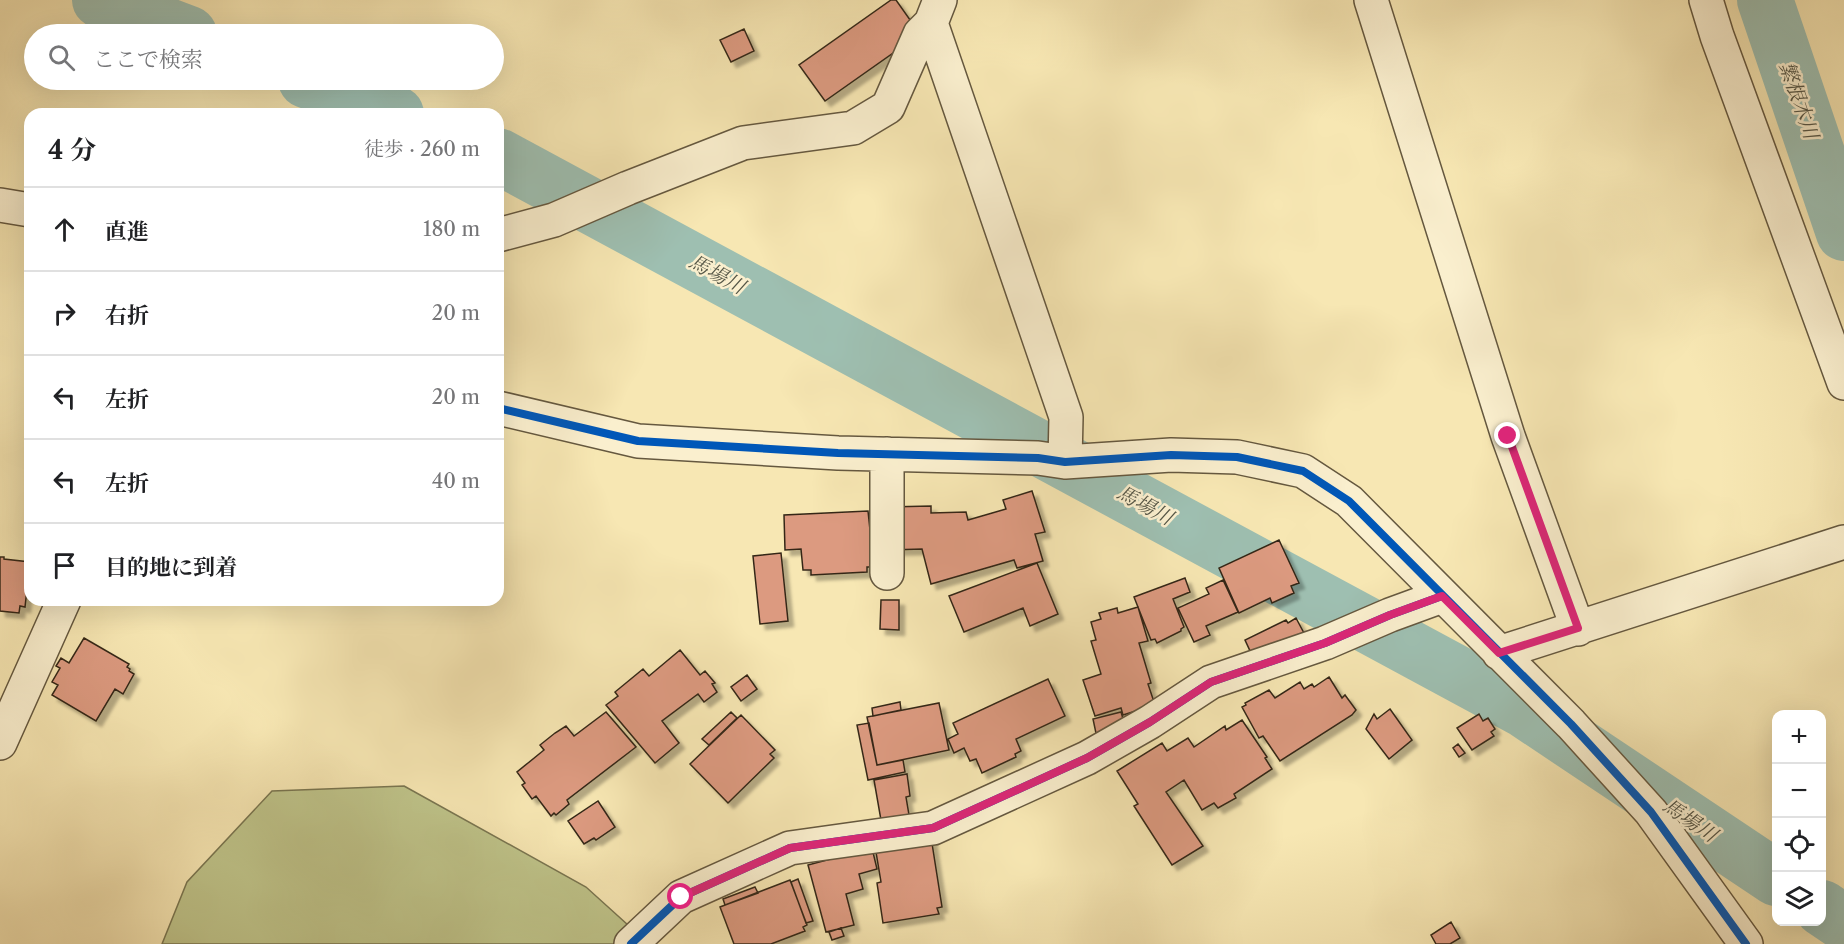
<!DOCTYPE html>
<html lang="ja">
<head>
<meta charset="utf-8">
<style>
  body { margin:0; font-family:"Libre Caslon Text","Noto Serif JP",serif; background:#f6f6f6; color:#202124 }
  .controls { position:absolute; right:18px; bottom:18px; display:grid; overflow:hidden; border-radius:12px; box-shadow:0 6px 24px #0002 }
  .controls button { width:54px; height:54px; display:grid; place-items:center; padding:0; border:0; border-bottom:2px solid #e0e0e0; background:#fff; color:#202124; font:30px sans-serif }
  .stop { position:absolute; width:18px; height:18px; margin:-14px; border:4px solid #db2777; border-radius:50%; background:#fff }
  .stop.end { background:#db2777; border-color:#fff; box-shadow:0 2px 6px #0008 }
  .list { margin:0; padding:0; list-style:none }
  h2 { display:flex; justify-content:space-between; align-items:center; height:78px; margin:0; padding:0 24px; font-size:26px }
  h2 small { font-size:20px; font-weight:400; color:#757577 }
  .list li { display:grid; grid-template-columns:39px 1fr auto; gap:18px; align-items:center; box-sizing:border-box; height:84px; padding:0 24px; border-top:2px solid #e0e0e0 }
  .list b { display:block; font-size:22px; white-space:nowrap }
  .list em { font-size:20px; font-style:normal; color:#757577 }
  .icon { flex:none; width:33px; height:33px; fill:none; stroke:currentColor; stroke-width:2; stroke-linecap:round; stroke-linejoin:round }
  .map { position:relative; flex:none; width:1844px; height:944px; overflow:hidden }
  .search { position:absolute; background:#fff; box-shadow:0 6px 24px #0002; left:24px; top:24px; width:480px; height:66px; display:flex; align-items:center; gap:15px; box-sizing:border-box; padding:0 21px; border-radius:33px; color:#757577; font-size:22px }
  .panel { position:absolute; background:#fff; box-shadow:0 6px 24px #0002; left:24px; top:108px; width:480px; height:498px; border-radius:18px }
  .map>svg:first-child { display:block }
  .green { fill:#bfc48a; stroke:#7a7651; stroke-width:1.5 }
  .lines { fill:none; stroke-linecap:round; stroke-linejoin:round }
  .river { stroke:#9ebfb1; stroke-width:56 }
  .building { fill:#dc9a80; stroke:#342818; stroke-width:1.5; filter:url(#shadow) }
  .minor-casing { stroke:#65583f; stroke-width:36 }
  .minor { stroke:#faefce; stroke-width:33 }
  .cycleway-casing { stroke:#faefce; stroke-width:11 }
  .cycleway { stroke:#0057b8; stroke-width:8 }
  .route { stroke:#db2777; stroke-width:8 }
  .labels { text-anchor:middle; stroke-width:5; stroke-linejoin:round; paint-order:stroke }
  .water-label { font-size:20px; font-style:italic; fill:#545546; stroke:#faefce }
</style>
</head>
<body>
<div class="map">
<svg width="1844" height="944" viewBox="0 0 1844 944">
  <defs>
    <filter id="shadow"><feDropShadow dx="5.5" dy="5.5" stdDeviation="1.5" flood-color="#0004"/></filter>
  </defs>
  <rect width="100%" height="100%" fill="#f7e7b3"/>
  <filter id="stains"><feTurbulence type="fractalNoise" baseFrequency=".00333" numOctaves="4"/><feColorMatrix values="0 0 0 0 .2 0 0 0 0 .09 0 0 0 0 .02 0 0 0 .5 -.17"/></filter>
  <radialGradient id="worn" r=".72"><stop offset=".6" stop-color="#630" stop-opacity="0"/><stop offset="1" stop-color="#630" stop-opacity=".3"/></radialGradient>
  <path class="green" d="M404,786L586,887L649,944H162L187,882L272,791Z"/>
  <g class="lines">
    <path class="river" d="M100,0L189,34
      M1765,0L1844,233
      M306,80L396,114
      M498,156L1523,709L1776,878
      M1822,908L1844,923"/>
  </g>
  <path class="building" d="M891,0H896L920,34L825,101L799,65Z
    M744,29L754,51L731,62L720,40Z
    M1032,491L1045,532L1035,534L1043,561L1017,568L1014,560L931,584L922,549L889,550L887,507L931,506V513L966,512L968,520L1006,509L1003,500Z
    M868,511L870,530H873V544H870L871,567H867V572L811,575V570H803L801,549L785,550L784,515Z
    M1279,540L1299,583L1291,586L1294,593L1272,603L1270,598L1239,613L1219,568Z
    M781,553L788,621L760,624L753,556Z
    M0,557H4V559L30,562L25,607L20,606L19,613L0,611Z
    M1037,563L1058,614L1030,626L1023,608L964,632L949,596Z
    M1185,578L1190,592L1173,599L1184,627L1181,629V631L1157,643L1155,639L1151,640L1134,597Z
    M1223,580L1238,612L1206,626L1210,635L1194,642L1178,608L1209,594L1206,588Z
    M881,600H899V630L880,629Z
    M1138,607L1148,641L1139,643L1151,683L1148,684L1155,705L1123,715L1121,708L1095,716L1083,680L1101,674L1091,641L1096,640L1091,622L1101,619L1099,613L1117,608L1118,613Z
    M1296,618L1305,635L1258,668L1245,640L1286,620L1288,623Z
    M84,638L129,664L127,667L130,669L129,671L134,674L123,694L115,689L96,721L52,695L58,685L52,682L60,668L56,666L61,658L69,663Z
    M680,650L700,675L705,671L715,683L712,684L717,692L704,702L698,694L662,721L679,743L655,763L606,705L618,696L615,692L643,669L649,676Z
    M747,675L757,689L741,701L731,687Z
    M1329,677L1342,698L1345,695L1356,710L1352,715L1280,761L1263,736L1259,738L1242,707L1246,705L1245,703L1269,690L1275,698L1300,682L1304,689L1312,684L1314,687Z
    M1048,679L1065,716L1016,739L1021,751L1015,754L1016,757L982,773L976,759L970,761L964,748L954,753L948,739L958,734L953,723Z
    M900,702L901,710L873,716L872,708Z
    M939,703L949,750L877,765L867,717Z
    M1390,709L1412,740L1389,759L1366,729L1374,714L1377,719Z
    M606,712L636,747L567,800L569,804L556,815L554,813L551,816L536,796L532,799L522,785L525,783L517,772L544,750L540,745L555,733L566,726L574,736Z
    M731,712L737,718L709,745L702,739Z
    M1121,712L1126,729L1097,738L1093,719Z
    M1479,714L1483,721L1488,718L1495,729L1491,732L1494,736L1472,750L1457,728Z
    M741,715L775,750L770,754L774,758L728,803L690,764Z
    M1242,720L1267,757L1265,758L1272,769L1234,794L1236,798L1218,808L1214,803L1202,810L1184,780L1166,792L1203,846L1172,865L1134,806L1138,804L1117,771L1162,743L1167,751L1188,738L1194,747L1225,726L1226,730Z
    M869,723L877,765L903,760L905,772L868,780L857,725Z
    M1458,744L1465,753L1459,757L1453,748Z
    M907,774L910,796L906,797L910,821L882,826L874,780Z
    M598,801L615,827L596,840L594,838L584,844L568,821Z
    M931,837L942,907L937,908L939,914L883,923L877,883L881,882L876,852Z
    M872,848L877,869L859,874L863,889L846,894L854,925L826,932L808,865Z
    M798,879L813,921L806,923L791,882Z
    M790,880L807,925L803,927L805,931L771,944H734L720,907Z
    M755,887L758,893L725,905L723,899Z
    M1451,922L1460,938L1450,944H1436L1431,935Z
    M841,928L844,936L832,940L829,932Z"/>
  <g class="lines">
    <g class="minor-casing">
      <path id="minor" d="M1371,0L1508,436L1578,629
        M1706,0L1717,36L1844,383
        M931,23L1066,417L1065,462
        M0,205L30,210
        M498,235L554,220L628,188L743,143L853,128L888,107L920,34L931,23L940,0
        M498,408L638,441L838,453L1038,458L1065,462L1171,455L1237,457L1303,471L1349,501L1571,724L1651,812L1746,944
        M887,454V573
        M1499,653L1844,542
        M0,743L64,600
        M631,944L681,897L790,848L933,828L1087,758L1150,722L1211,682L1325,643L1390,615L1442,596"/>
    </g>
    <use href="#minor" class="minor"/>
    <g class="cycleway-casing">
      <path id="cycleway" d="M498,408L638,441L838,453L1038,458L1065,462L1171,455L1237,457L1303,471L1349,501L1571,724L1651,812L1746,944
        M631,944L681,897L790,848L933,828L1087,758L1150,722L1211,682L1325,643L1390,615L1442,596"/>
    </g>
    <use href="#cycleway" class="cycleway"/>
  </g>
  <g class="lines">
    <path class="route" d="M681,897L790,848L933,828L1087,758L1150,722L1211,682L1325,643L1390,615L1442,596L1499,653L1578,628L1508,436"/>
  </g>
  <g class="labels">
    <g class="water-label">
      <text transform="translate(1799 100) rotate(71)" y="7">繁根木川</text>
      <text transform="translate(717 274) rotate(28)" y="7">馬場川</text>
      <text transform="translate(1145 505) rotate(28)" y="7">馬場川</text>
      <text transform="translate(1690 820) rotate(34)" y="7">馬場川</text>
    </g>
  </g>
  <rect width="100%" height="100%" filter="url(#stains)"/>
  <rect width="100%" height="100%" fill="url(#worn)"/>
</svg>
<div class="controls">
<button>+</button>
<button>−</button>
<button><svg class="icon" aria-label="locate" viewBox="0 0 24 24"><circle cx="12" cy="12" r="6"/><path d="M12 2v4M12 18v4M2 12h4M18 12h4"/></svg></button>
<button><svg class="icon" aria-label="layers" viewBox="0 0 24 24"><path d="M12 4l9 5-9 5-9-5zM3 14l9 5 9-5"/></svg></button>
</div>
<div class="stop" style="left:681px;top:897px"></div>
<div class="stop end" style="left:1508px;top:436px"></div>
<div class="search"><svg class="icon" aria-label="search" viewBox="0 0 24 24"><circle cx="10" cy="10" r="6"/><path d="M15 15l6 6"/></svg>ここで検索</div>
<section class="panel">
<h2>4 分<small>徒歩 · 260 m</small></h2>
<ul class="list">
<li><svg class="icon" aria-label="ahead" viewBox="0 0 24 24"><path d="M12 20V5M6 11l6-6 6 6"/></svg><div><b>直進</b></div><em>180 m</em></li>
<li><svg class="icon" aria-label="right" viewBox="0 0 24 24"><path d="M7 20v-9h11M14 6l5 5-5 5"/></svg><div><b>右折</b></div><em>20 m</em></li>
<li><svg class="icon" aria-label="left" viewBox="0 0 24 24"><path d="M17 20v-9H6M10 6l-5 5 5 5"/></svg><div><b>左折</b></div><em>20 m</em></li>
<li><svg class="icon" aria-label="left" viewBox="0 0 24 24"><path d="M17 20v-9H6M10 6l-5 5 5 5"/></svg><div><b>左折</b></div><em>40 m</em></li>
<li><svg class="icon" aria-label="arrive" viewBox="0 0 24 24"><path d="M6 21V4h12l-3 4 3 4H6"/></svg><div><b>目的地に到着</b></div></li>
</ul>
</section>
</div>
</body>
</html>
